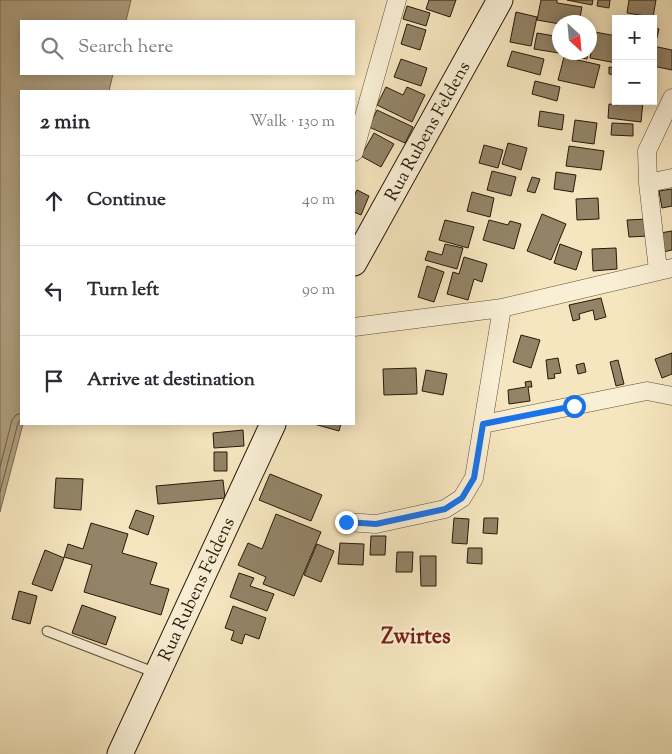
<!DOCTYPE html>
<html lang="en">
<head>
<meta charset="utf-8">
<style>
  body { margin:0; font-family:"Sorts Mill Goudy",serif; background:#f2f2f3; color:#2b2b33 }
  .controls { position:absolute; right:15px; top:15px; display:grid; overflow:hidden; border-radius:0px; box-shadow:0 2px 12px #0003 }
  .controls button { width:45px; height:45px; display:grid; place-items:center; padding:0; border:0; border-bottom:1px solid #e1e1e2; background:#fff; color:#2b2b33; font:25px sans-serif }
  .compass { position:absolute; left:552px; top:15px; width:45px; height:45px; border-radius:50%; background:#fff; box-shadow:0 2px 12px #0003; rotate:154deg }
  .stop { position:absolute; width:15px; height:15px; margin:-11px; border:4px solid #1a73e8; border-radius:50%; background:#fff }
  .stop.end { background:#1a73e8; border-color:#fff; box-shadow:0 1px 5px #0008 }
  .list { margin:0; padding:0; list-style:none }
  h2 { display:flex; justify-content:space-between; align-items:center; height:65px; margin:0; padding:0 20px; font-size:21px }
  h2 small { font-size:16px; font-weight:400; color:#7c7c81 }
  .list li { display:grid; grid-template-columns:32px 1fr auto; gap:15px; align-items:center; box-sizing:border-box; height:90px; padding:0 20px; border-top:1px solid #e1e1e2 }
  .list b { display:block; font-size:19px; white-space:nowrap }
  .list em { font-size:16px; font-style:normal; color:#7c7c81 }
  .icon { flex:none; width:28px; height:28px; fill:none; stroke:currentColor; stroke-width:2; stroke-linecap:round; stroke-linejoin:round }
  .map { position:relative; flex:none; width:672px; height:754px; overflow:hidden }
  .search { position:absolute; background:#fff; box-shadow:0 2px 12px #0003; left:20px; top:20px; width:335px; height:55px; display:flex; align-items:center; gap:12px; box-sizing:border-box; padding:0 18px; border-radius:0px; color:#7c7c81; font-size:19px }
  .panel { position:absolute; background:#fff; box-shadow:0 2px 12px #0003; left:20px; top:90px; width:335px; height:335px; border-radius:0px }
  .map>svg:first-child { display:block }
  .water { fill:#b0a081; stroke:#7a6a51 }
  .lines { fill:none; stroke-linecap:round; stroke-linejoin:round }
  .shore { stroke:#6c5c45; stroke-width:1 }
  .building { fill:#938468; stroke:#281909 }
  .service-casing { stroke:#5c4c36; stroke-width:11 }
  .minor-casing { stroke:#5c4c36; stroke-width:19 }
  .secondary-casing { stroke:#281909; stroke-width:27 }
  .service { stroke:#f9efd5; stroke-width:9 }
  .minor { stroke:#f9efd5; stroke-width:18 }
  .secondary { stroke:#f9efd5; stroke-width:25 }
  .route { stroke:#1a73e8; stroke-width:6 }
  .labels { text-anchor:middle; stroke-width:4.5; stroke-linejoin:round; paint-order:stroke }
  .street-label { font-size:18px; fill:#281909; stroke:#f9efd5 }
  .district-label { font-size:22px; font-weight:bold; fill:#7a1f14; stroke:#f9efd5 }
</style>
</head>
<body>
<div class="map">
<svg width="672" height="754" viewBox="0 0 672 754">
  <rect width="100%" height="100%" fill="#f6e6bf"/>
  <filter id="stains"><feTurbulence type="fractalNoise" baseFrequency=".004" numOctaves="4"/><feColorMatrix values="0 0 0 0 .2 0 0 0 0 .09 0 0 0 0 .02 0 0 0 .5 -.17"/></filter>
  <radialGradient id="worn" r=".72"><stop offset=".6" stop-color="#630" stop-opacity="0"/><stop offset="1" stop-color="#630" stop-opacity=".3"/></radialGradient>
  <path class="water" d="M0,0H131L126,21H21V74H113L109,91H21V424H23L0,512Z"/>
  <g class="lines">
    <path class="shore" d="M0,467L12,420L16,415L21,413
      M0,492L18,423L21,419"/>
  </g>
  <path class="building" d="M429,0H456L450,17L426,9Z
    M541,0H557V3L582,7L579,22H560V24L537,20Z
    M567,0H593L592,5Z
    M598,0H610L609,8L597,6Z
    M629,0H656L653,17L627,13Z
    M407,6L430,13L426,26L403,19Z
    M516,12L537,17L531,46L510,42Z
    M407,24L426,30L420,50L401,44Z
    M653,28L659,29L657,38L653,37Z
    M595,32L616,36V63L590,58Z
    M537,33L560,37L559,53L534,49Z
    M653,46L672,50V70L653,66Z
    M512,51L544,59L540,75L507,66Z
    M562,52H588L587,59L561,54Z
    M564,57L600,65L594,88L558,80Z
    M401,59L427,68L421,86L394,77Z
    M609,67L616,68V75L609,74Z
    M535,81L560,87L557,101L532,94Z
    M386,87L403,95L407,87L425,95L412,122L377,105Z
    M618,101H643L641,122L608,118L609,104L618,105Z
    M377,110L413,127L405,143L369,127Z
    M540,111L564,115L562,130L538,126Z
    M575,120L597,123L594,144L572,141Z
    M612,123L633,124V136L611,135Z
    M374,133L394,144L381,167L361,156Z
    M508,143L527,148L521,170L502,164Z
    M484,145L503,150L498,168L479,163Z
    M569,146L604,151L601,170L566,166Z
    M492,171L516,177L511,196L487,190Z
    M556,172L576,175L573,192L554,189Z
    M532,177L540,179L535,193L527,191Z
    M672,189V206L662,208L659,191Z
    M357,190L369,196L361,215L354,212V196Z
    M472,192L494,198L490,217L467,211Z
    M598,198L599,219L577,220L576,199Z
    M542,214L566,224L551,260L527,251Z
    M647,219L648,236L629,237L627,220Z
    M445,220L474,227L468,248L439,240Z
    M489,220L508,225L510,221L521,224L514,249L483,240Z
    M672,231V250L663,252L660,233Z
    M445,244L463,248L457,269L425,260L428,251L442,255Z
    M560,244L582,252L576,270L554,263Z
    M616,248L617,269L593,271L592,249Z
    M464,257L487,264L482,282L474,279L468,300L447,294L453,272L459,274Z
    M427,266L444,272L434,302L418,297Z
    M601,298L606,317L595,320L593,310L579,314L580,319L573,321L569,305Z
    M521,335L540,340L531,368L513,362Z
    M672,353V374L662,378L655,359Z
    M558,358L561,373L554,374L555,378L548,379L546,360Z
    M618,360L624,384L616,386L610,362Z
    M584,363L586,372L578,374L576,365Z
    M416,368L417,394L384,395L383,369Z
    M426,370L447,374L443,395L422,391Z
    M531,381L532,387H528L530,401L509,404L508,390L526,387L525,382Z
    M314,424H341L339,431Z
    M243,430L244,446L214,448L213,433Z
    M214,452H227V471H214Z
    M270,474L322,495L311,521L259,500Z
    M56,478L83,479L81,510L54,508Z
    M223,480L225,498L158,504L156,486Z
    M136,510L154,516L148,535L129,528Z
    M276,514L321,532L294,596L263,584L266,577L238,565L248,543L262,549Z
    M454,518L469,519L467,544L452,543Z
    M484,518H498L497,534L483,533Z
    M91,523L128,534L122,553L157,563L150,584L169,589L161,615L84,592L92,565L64,557L68,544L83,549Z
    M371,536H386L385,555H370Z
    M340,543L364,544L363,565L338,564Z
    M317,544L334,551L321,582L304,575Z
    M468,548H482V564L467,563Z
    M45,550L64,558L52,591L32,584Z
    M397,552H413L412,572H396Z
    M420,556H436V586H421Z
    M239,573L254,578L250,586L274,594L267,611L230,597Z
    M19,591L37,596L30,624L12,619Z
    M82,605L116,617L106,645L72,633Z
    M233,606L266,618L259,639L245,634L242,644L231,640L234,631L225,628Z"/>
  <g class="lines">
    <g class="service-casing">
      <path id="service" d="M47,631L156,673"/>
    </g>
    <g class="minor-casing">
      <path id="minor" d="M354,152L397,0
        M648,183L672,178
        M658,270L648,183L647,151L672,98
        M354,327L502,308L672,268
        M483,424L647,391L672,396
        M346,522L376,524L445,509L462,498L474,478L502,308"/>
    </g>
    <g class="secondary-casing">
      <path id="secondary" d="M354,263L500,0
        M120,754L273,424"/>
    </g>
    <use href="#service" class="service"/>
    <use href="#minor" class="minor"/>
    <use href="#secondary" class="secondary"/>
  </g>
  <g class="lines">
    <path class="route" d="M346,522L376,524L445,509L462,498L474,478L483,424L574,406"/>
  </g>
  <g class="labels">
    <g class="street-label">
      <text transform="translate(427 131) rotate(-61)" y="6">Rua Rubens Feldens</text>
      <text transform="translate(196 589) rotate(-65)" y="6">Rua Rubens Feldens</text>
    </g>
    <g class="district-label">
      <text x="416" y="643">Zwirtes</text>
    </g>
  </g>
  <rect width="100%" height="100%" filter="url(#stains)"/>
  <rect width="100%" height="100%" fill="url(#worn)"/>
</svg>
<div class="controls">
<button>+</button>
<button>−</button>
</div>
<svg class="compass" viewBox="-18 -18 36 36"><path d="M0-13l5 13h-10z" fill="#e53935"/><path d="M0 13l5-13h-10z" fill="#7c7c81"/></svg>
<div class="stop" style="left:574px;top:406px"></div>
<div class="stop end" style="left:346px;top:522px"></div>
<div class="search"><svg class="icon" aria-label="search" viewBox="0 0 24 24"><circle cx="10" cy="10" r="6"/><path d="M15 15l6 6"/></svg>Search here</div>
<section class="panel">
<h2>2 min<small>Walk · 130 m</small></h2>
<ul class="list">
<li><svg class="icon" aria-label="ahead" viewBox="0 0 24 24"><path d="M12 20V5M6 11l6-6 6 6"/></svg><div><b>Continue</b></div><em>40 m</em></li>
<li><svg class="icon" aria-label="left" viewBox="0 0 24 24"><path d="M17 20v-9H6M10 6l-5 5 5 5"/></svg><div><b>Turn left</b></div><em>90 m</em></li>
<li><svg class="icon" aria-label="arrive" viewBox="0 0 24 24"><path d="M6 21V4h12l-3 4 3 4H6"/></svg><div><b>Arrive at destination</b></div></li>
</ul>
</section>
</div>
</body>
</html>
